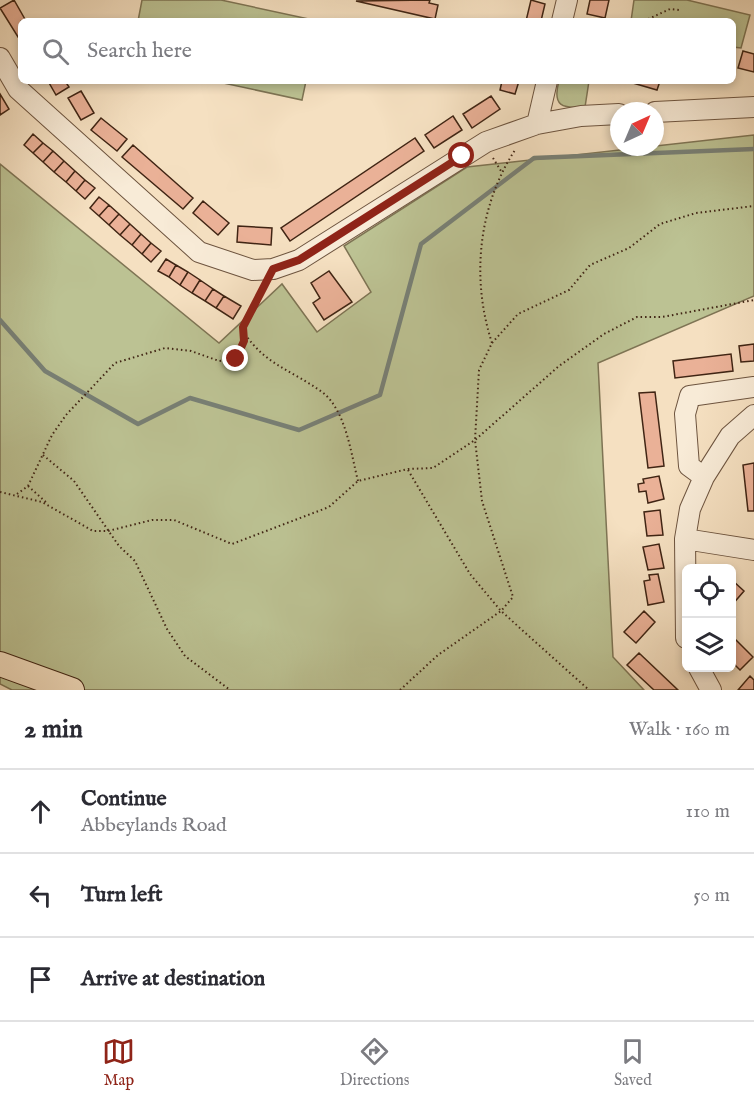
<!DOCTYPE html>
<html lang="en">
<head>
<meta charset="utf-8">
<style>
  body { margin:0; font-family:"IM FELL English",serif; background:#f2f2f3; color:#2b2b33 }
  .controls { position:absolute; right:18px; bottom:18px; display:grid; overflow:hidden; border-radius:9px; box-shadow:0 3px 9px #0003 }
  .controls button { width:54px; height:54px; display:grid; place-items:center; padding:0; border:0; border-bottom:2px solid #e1e1e2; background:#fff; color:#2b2b33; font:30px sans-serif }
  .compass { position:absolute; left:610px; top:102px; width:54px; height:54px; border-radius:50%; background:#fff; box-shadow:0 3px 9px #0003; rotate:44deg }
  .stop { position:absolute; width:18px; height:18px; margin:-14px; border:4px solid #8f2418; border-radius:50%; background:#fff }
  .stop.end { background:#8f2418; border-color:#fff; box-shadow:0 2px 6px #0008 }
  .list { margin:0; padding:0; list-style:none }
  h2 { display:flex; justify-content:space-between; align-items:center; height:78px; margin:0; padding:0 24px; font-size:26px }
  h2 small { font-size:20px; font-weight:400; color:#7c7c81 }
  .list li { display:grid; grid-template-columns:39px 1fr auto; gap:18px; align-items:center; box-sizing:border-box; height:84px; padding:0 24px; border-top:2px solid #e1e1e2 }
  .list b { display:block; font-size:22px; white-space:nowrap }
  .list p { margin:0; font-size:20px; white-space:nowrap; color:#7c7c81 }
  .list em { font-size:20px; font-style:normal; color:#7c7c81 }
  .icon { flex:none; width:33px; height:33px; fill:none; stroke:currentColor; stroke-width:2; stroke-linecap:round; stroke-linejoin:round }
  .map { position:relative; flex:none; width:754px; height:690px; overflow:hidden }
  .search { position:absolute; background:#fff; box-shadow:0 3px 9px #0003; left:18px; right:18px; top:18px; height:66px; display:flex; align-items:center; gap:15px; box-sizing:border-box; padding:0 21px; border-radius:9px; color:#7c7c81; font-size:22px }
  .sheet { height:330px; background:#fff }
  nav { display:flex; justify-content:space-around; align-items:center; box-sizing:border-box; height:84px; border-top:2px solid #e1e1e2; background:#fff; font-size:16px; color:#7c7c81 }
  nav a { display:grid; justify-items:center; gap:3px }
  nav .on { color:#8f2418 }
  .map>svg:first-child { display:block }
  .green { fill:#bcc293; stroke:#7e7454; stroke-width:1.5 }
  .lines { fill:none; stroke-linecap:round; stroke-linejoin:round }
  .stream { stroke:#788076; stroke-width:4.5 }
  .building { fill:#eab197; stroke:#402514; stroke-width:1.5 }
  .minor-casing { stroke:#6d543f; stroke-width:22 }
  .major-casing { stroke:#402514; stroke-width:26 }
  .path { stroke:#402514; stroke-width:2; stroke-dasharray:1.5 3; stroke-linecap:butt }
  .minor { stroke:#f8ebd7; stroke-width:20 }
  .major { stroke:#f5e0c1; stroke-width:24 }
  .route { stroke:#8f2418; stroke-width:8 }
</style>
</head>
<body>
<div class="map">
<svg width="754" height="690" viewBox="0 0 754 690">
  <rect width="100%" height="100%" fill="#f5e0c1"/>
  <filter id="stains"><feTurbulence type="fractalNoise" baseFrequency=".00333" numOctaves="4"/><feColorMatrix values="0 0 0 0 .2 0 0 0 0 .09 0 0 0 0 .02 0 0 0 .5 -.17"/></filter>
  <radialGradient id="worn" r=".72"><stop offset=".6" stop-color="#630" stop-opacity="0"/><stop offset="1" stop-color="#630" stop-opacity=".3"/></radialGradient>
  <path class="green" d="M142,0H221L318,21H138Z
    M634,0H687L750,15L741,48L733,47V21H631Z
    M214,81H306L302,100Z
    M559,81H589L585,107C562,109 552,106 559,81Z
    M754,135V296L598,363L613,657L644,690H12L0,684V164L219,343L282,284L317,332L371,292L344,246L467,167Z"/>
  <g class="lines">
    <path class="stream" d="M0,320L45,371L138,424L190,398L299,430L380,395L421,244L534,158L754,149"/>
  </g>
  <path class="building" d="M14,0L26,21H21V35L18,37L0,8Z
    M430,0L429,3L438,5L435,19L356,1Z
    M531,0L545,4L541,21H526Z
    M590,0H609L605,18L587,14Z
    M743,51L754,54V72L738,68Z
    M48,81H65L69,87L56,95Z
    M502,81H519L515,94L500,90Z
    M626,81H660L657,90Z
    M81,91L94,113L81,120L68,98Z
    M0,94L9,109L0,115Z
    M491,96L500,109L472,128L463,114Z
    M453,116L462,130L434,148L425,135Z
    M101,118L127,139L117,151L91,130Z
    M33,134L43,143L33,153L24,145Z
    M415,138L424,151L290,241L281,228Z
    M43,143L53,151L43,162L33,153Z
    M133,145L193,198L183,209L122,157Z
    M53,151L64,161L54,172L43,162Z
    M64,161L75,171L66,182L54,172Z
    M75,171L85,180L76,191L66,182Z
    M85,180L95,188L85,199L76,191Z
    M99,197L109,205L99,216L90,208Z
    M203,201L229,223L218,235L193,213Z
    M109,205L119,214L109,225L99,216Z
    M119,214L130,224L120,235L109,225Z
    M130,224L141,234L132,245L120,235Z
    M238,226L272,228L271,245L237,242Z
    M141,234L151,243L142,254L132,245Z
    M151,243L161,251L151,262L142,254Z
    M166,259L176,265L169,277L158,271Z
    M176,265L188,272L180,285L169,277Z
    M329,271L352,302L324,320L313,303L320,298L311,283Z
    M188,272L200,280L192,293L180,285Z
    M200,280L213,289L205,301L192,293Z
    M213,289L224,296L216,308L205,301Z
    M224,296L241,306L233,319L216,308Z
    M754,344V361L741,362L739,346Z
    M731,354L733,371L675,378L673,361Z
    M655,392L664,466L648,468L639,393Z
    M754,463V511H748L743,465Z
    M659,476L664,499L648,503L646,491L639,492L638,484L644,483L643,479Z
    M660,510L663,535L647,536L644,512Z
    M659,544L664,568L648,570L643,547Z
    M658,574L664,602L648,605L644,581L650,580L649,575Z
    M732,580L744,591L732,605Z
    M644,611L655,622L636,643L624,632Z
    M732,636L753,657L740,670L732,662Z
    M639,653L678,690H654L627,665Z
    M750,676L754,680V690H738Z"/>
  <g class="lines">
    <g class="minor-casing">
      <path id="minor" d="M562,21L567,0
        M0,58L18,89L199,252L253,270L273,269L299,260L486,142L537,124L581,116L619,114
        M655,112L754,107
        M537,124L547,81
        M704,477L689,466L685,414L690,396L754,387
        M685,539L754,550
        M686,638L685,539L690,509L704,477L730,436L754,415
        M699,668L711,690"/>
    </g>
    <g class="major-casing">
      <path id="major" d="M0,664L72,690"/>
    </g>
    <path class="path" d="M644,21L670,9L679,10
      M493,158L501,171
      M245,334C266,365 293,371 322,392C346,410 351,454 358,481
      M492,343L518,314L569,290L590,265L629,248L660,224L696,213L754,206
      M43,455L74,481L119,546L135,561L167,629L185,656L230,690
      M408,470L470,574L501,611L589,690
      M28,486L48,504
      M0,492L42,502L93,531H108L152,520H174L232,544L329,507L358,481L408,469L433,468L475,440L559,366L604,334L637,317H662L754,300
      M17,494L28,486L52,435L66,415L115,363L165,348L191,351L219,361L236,359L244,341L243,327L266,286
      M400,690L438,655L501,611L513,597L482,501L475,440L479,370L492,343C471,279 478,207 515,150"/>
    <use href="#minor" class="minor"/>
    <use href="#major" class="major"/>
  </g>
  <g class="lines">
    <path class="route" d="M236,359L244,341L243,327L273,269L299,260L462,156"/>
  </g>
  <rect width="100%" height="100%" filter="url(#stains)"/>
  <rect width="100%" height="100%" fill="url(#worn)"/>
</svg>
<div class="controls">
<button><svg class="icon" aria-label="locate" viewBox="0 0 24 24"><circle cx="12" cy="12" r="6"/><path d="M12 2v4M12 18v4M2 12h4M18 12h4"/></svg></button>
<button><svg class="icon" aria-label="layers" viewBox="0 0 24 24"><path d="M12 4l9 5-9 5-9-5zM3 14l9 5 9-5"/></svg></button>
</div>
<svg class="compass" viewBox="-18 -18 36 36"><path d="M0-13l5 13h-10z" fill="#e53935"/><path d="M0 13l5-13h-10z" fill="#7c7c81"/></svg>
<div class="stop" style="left:462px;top:156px"></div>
<div class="stop end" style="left:236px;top:359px"></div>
<div class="search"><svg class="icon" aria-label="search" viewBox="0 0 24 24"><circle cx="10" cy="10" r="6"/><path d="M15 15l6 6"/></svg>Search here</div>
</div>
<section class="sheet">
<h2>2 min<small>Walk · 160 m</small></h2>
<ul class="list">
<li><svg class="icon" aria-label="ahead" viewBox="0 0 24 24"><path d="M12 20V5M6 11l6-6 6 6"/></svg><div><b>Continue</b><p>Abbeylands Road</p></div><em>110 m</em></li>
<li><svg class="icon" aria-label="left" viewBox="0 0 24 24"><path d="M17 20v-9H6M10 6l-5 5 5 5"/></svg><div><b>Turn left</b></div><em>50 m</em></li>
<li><svg class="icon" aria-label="arrive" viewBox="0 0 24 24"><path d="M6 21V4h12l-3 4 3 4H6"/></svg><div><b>Arrive at destination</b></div></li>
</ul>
</section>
<nav>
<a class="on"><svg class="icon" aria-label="map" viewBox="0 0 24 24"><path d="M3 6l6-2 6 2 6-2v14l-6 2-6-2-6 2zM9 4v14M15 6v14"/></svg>Map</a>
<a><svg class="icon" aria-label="directions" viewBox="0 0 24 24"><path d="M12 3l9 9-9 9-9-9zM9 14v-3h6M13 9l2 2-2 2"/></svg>Directions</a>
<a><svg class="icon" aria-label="saved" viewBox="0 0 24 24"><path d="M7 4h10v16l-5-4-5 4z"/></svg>Saved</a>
</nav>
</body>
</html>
